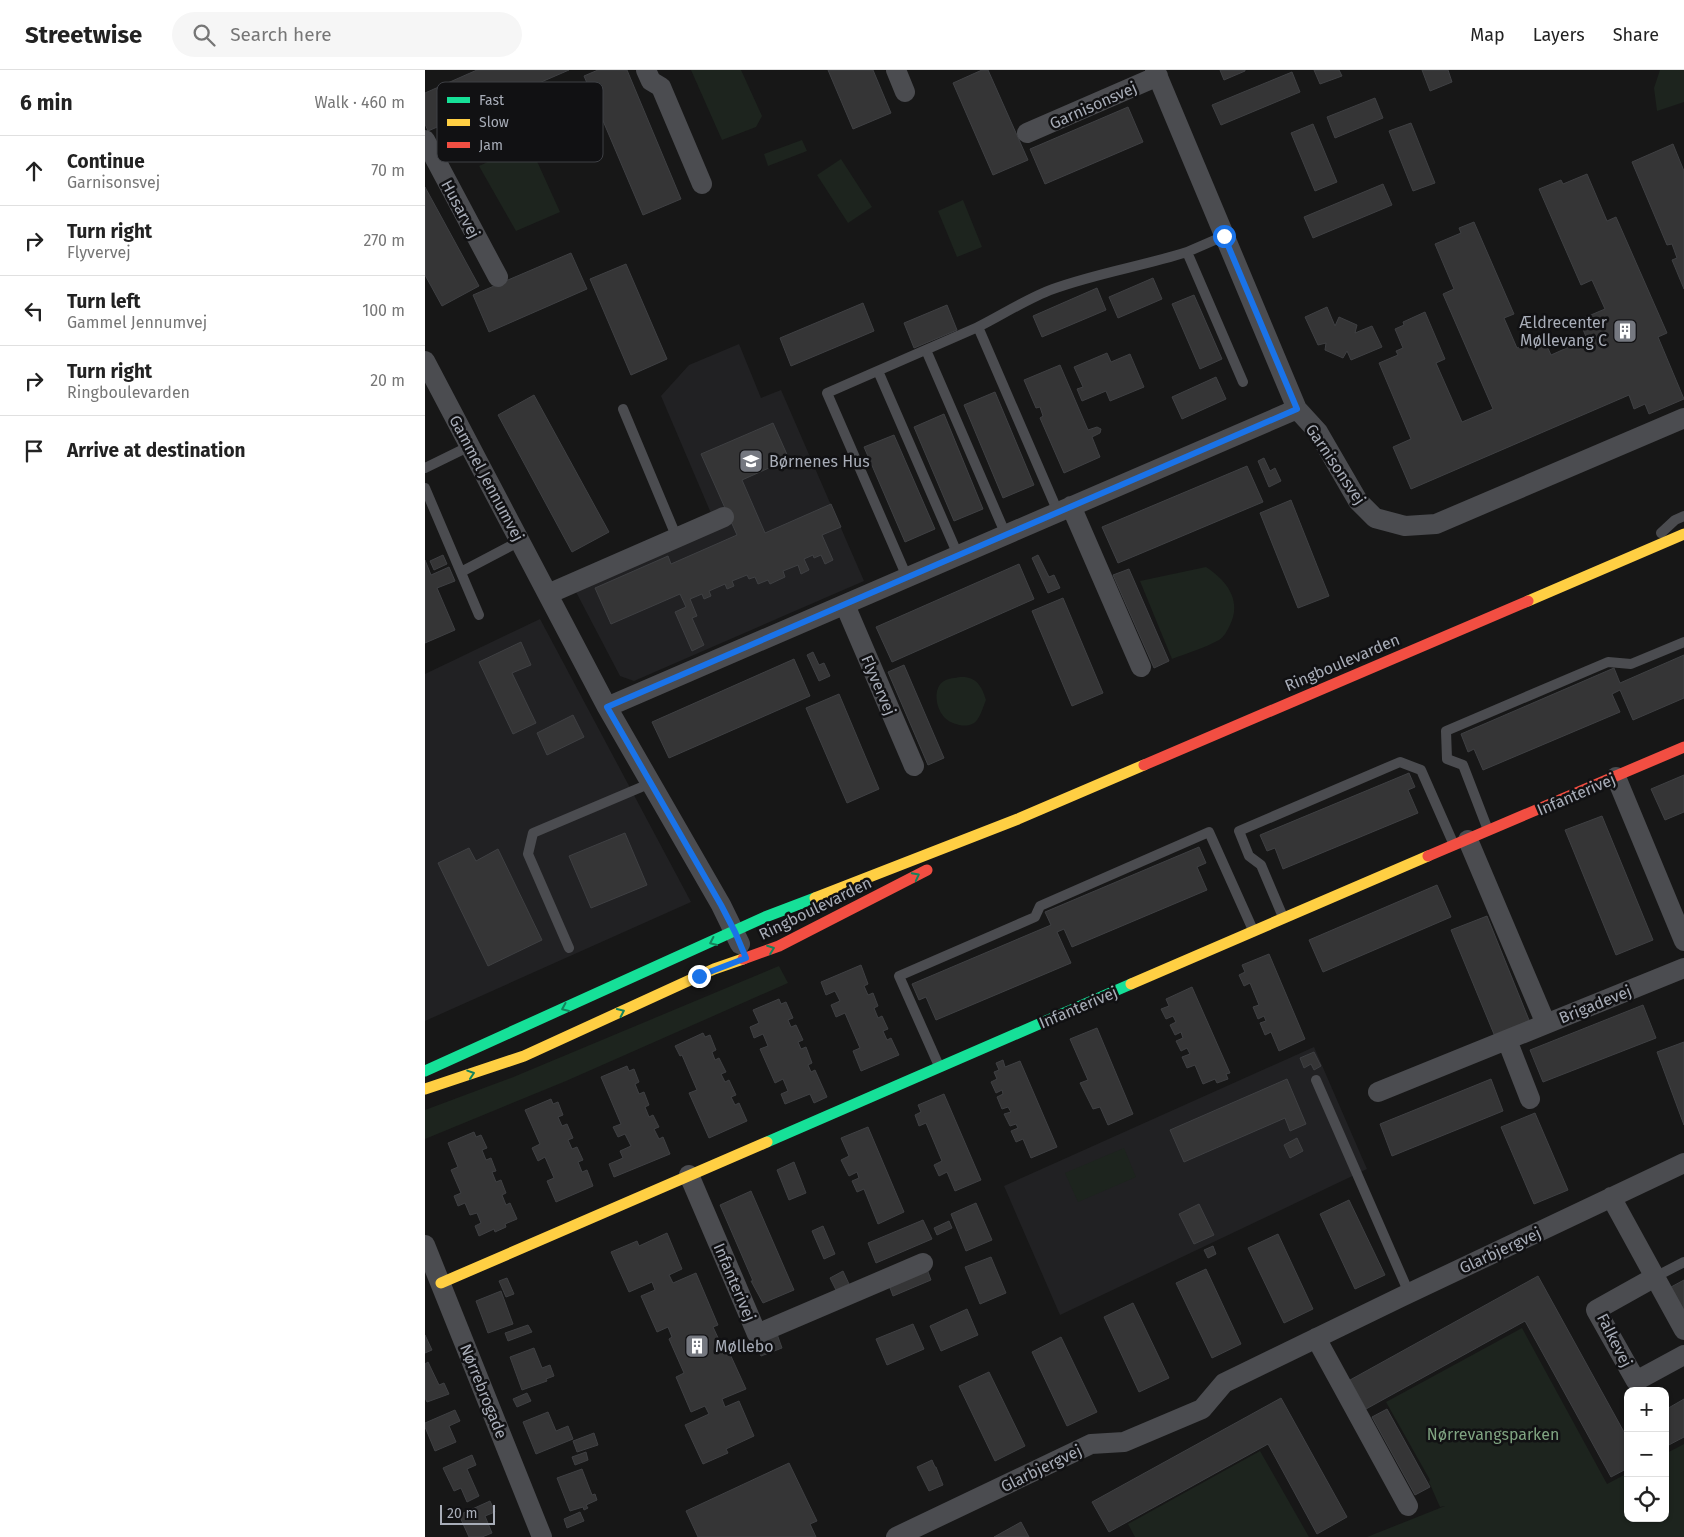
<!DOCTYPE html>
<html lang="en">
<head>
<meta charset="utf-8">
<style>
  body { margin:0; font-family:"Fira Sans",sans-serif; background:#f6f6f6; color:#222 }
  .controls { position:absolute; right:15px; bottom:15px; display:grid; overflow:hidden; border-radius:10px; box-shadow:0 1px 4px #0004 }
  .controls button { width:45px; height:45px; display:grid; place-items:center; padding:0; border:0; border-bottom:1px solid #e0e0e0; background:#fff; color:#222; font:25px sans-serif }
  .scale { position:absolute; left:15px; bottom:12px; width:55px; box-sizing:border-box; padding-left:5px; border:2px solid #a8adb8; border-top:0; font-size:14px; line-height:18px; white-space:nowrap; color:#a8adb8; -webkit-text-stroke:4px #111113; paint-order:stroke }
  .stop { position:absolute; width:15px; height:15px; margin:-11px; border:4px solid #1a73e8; border-radius:50%; background:#fff }
  .stop.end { background:#1a73e8; border-color:#fff; box-shadow:0 1px 5px #0008 }
  .list { margin:0; padding:0; list-style:none }
  h2 { display:flex; justify-content:space-between; align-items:center; height:65px; margin:0; padding:0 20px; font-size:21px }
  h2 small { font-size:16px; font-weight:400; color:#767676 }
  .list li { display:grid; grid-template-columns:32px 1fr auto; gap:15px; align-items:center; box-sizing:border-box; height:70px; padding:0 20px; border-top:1px solid #e0e0e0 }
  .list b { display:block; font-size:19px; white-space:nowrap }
  .list p { margin:0; font-size:16px; white-space:nowrap; color:#767676 }
  .list em { font-size:16px; font-style:normal; color:#767676 }
  .icon { flex:none; width:28px; height:28px; fill:none; stroke:currentColor; stroke-width:2; stroke-linecap:round; stroke-linejoin:round }
  .map { position:relative; flex:none; width:1259px; height:1467px; overflow:hidden }
  header { display:flex; align-items:center; gap:30px; box-sizing:border-box; height:70px; padding:0 25px; background:#fff; border-bottom:1px solid #e0e0e0 }
  header strong { font-size:24px }
  nav { display:flex; gap:28px; margin-inline-start:auto; font-size:18px }
  .search { width:350px; height:45px; background:#f6f6f6; display:flex; align-items:center; gap:12px; box-sizing:border-box; padding:0 18px; border-radius:28px; color:#767676; font-size:19px }
  main { display:flex }
  aside { flex:1; background:#fff }
  .map>svg:first-child { display:block }
  .built { fill:#212123 }
  .green { fill:#1d241e }
  .building { fill:#353536; stroke:#3f4043 }
  .lines { fill:none; stroke-linecap:round; stroke-linejoin:round }
  .lane { stroke:#4b4c50; stroke-width:10 }
  .street { stroke:#4b4c50; stroke-width:20 }
  .fast { stroke:#16e098; stroke-width:11 }
  .slow { stroke:#ffcf43; stroke-width:11 }
  .jam { stroke:#f24e42; stroke-width:11 }
  .oneway { stroke:#14835c }
  .route { stroke:#1a73e8; stroke-width:6 }
  .labels { text-anchor:middle; stroke-width:5; stroke-linejoin:round; paint-order:stroke }
  .street-label { font-size:16px; fill:#a8adb8; stroke:#111113 }
  .poi-label { font-size:16px; fill:#a8adb8; stroke:#111113; text-anchor:start }
  .park-label { font-size:16px; fill:#7fa381; stroke:#111113 }
  .key { fill:#111113; stroke:#3e4045; stroke-width:1 }
  .key-label { font-size:14px; fill:#a8adb8 }
</style>
</head>
<body>
<header>
<strong>Streetwise</strong>
<div class="search"><svg class="icon" aria-label="search" viewBox="0 0 24 24"><circle cx="10" cy="10" r="6"/><path d="M15 15l6 6"/></svg>Search here</div>
<nav><a>Map</a><a>Layers</a><a>Share</a></nav>
</header>
<main>
<aside>
<h2>6 min<small>Walk · 460 m</small></h2>
<ul class="list">
<li><svg class="icon" aria-label="ahead" viewBox="0 0 24 24"><path d="M12 20V5M6 11l6-6 6 6"/></svg><div><b>Continue</b><p>Garnisonsvej</p></div><em>70 m</em></li>
<li><svg class="icon" aria-label="right" viewBox="0 0 24 24"><path d="M7 20v-9h11M14 6l5 5-5 5"/></svg><div><b>Turn right</b><p>Flyvervej</p></div><em>270 m</em></li>
<li><svg class="icon" aria-label="left" viewBox="0 0 24 24"><path d="M17 20v-9H6M10 6l-5 5 5 5"/></svg><div><b>Turn left</b><p>Gammel Jennumvej</p></div><em>100 m</em></li>
<li><svg class="icon" aria-label="right" viewBox="0 0 24 24"><path d="M7 20v-9h11M14 6l5 5-5 5"/></svg><div><b>Turn right</b><p>Ringboulevarden</p></div><em>20 m</em></li>
<li><svg class="icon" aria-label="arrive" viewBox="0 0 24 24"><path d="M6 21V4h12l-3 4 3 4H6"/></svg><div><b>Arrive at destination</b></div></li>
</ul>
</aside>
<div class="map">
<svg width="1259" height="1467" viewBox="0 0 1259 1467">
  <rect width="100%" height="100%" fill="#171717"/>
  <path class="built" d="M314,274L336,328L356,320L439,511L209,611L195,606L150,520L291,455L236,326L264,295Z
    M115,549L266,832L0,951V604Z
    M889,977L942,1099L635,1245L579,1116Z"/>
  <path class="green" d="M266,0H316L337,46L331,57L297,70Z
    M1235,0H1259V32L1232,41L1229,18Z
    M377,70L382,81L343,96L339,84Z
    M84,71L106,78L135,142L91,161L54,96L80,84L74,72Z
    M416,89L447,137L423,153L392,105Z
    M538,130L557,177L532,187L513,141Z
    M781,497C802,511 817,530 805,555C802,561 799,567 794,570C780,578 762,583 747,589L715,511Z
    M535,607C551,606 557,616 561,630C558,637 555,649 549,653C544,656 539,656 534,655C528,653 524,652 520,648C511,640 507,618 519,611C524,608 530,608 535,607Z
    M354,896L363,913L141,1011L0,1069V1040L86,1008Z
    M699,1078L711,1107L653,1132L640,1103Z
    M1097,1258L1182,1414L1203,1403V1448H1240V1384L1259,1374V1467H942L1020,1436L1015,1437L1004,1412L1005,1410L961,1332Z
    M835,1381L884,1467H710L703,1454Z"/>
  <path class="building" d="M52,0H144L3,61L0,54V23Z
    M173,0H202L256,129L218,145L159,6Z
    M403,0H448L466,43L428,59Z
    M557,0H563L603,90L568,105L528,13Z
    M795,0H820V1L799,10Z
    M889,0H914L917,6L895,14Z
    M997,0H1023L1027,12L1005,21Z
    M867,2L875,22L796,55L787,35Z
    M950,28L958,48L910,68L902,47Z
    M703,37L718,72L620,114L605,79Z
    M986,53L1010,113L988,121L964,61Z
    M888,54L912,112L890,121L866,63Z
    M1248,74L1259,101V219L1247,190L1252,188L1247,174L1242,175L1207,92Z
    M1162,104L1182,151L1191,147L1242,263L1233,267L1259,329L1224,344L1220,334L1209,339L1204,325L986,419L968,377L986,369L954,293L973,285L971,281L978,278L970,259L979,255L978,252L1000,242L1020,289L1011,293L1037,352L1068,339L1018,224L1029,219L1010,174L1036,163L1034,158L1049,152L1089,244L1079,248L1092,278L1118,267L1126,285L1162,269L1154,250L1180,239L1167,210L1156,215L1114,119L1136,110L1138,114Z
    M958,114L967,135L888,168L879,147Z
    M0,117L54,216L17,236L0,205Z
    M146,183L162,219L64,262L48,225Z
    M201,194L242,289L206,305L165,209Z
    M728,208L737,229L693,248L684,227Z
    M672,218L681,240L617,267L608,246Z
    M769,225L797,289L775,299L747,234Z
    M438,233L449,261L366,296L355,268Z
    M522,235L532,260L489,278L479,253Z
    M902,237L910,256L914,247L932,255L930,263L947,256L957,277L926,290L922,281L918,288L900,280L901,273L893,275L880,247Z
    M682,283L686,292L705,284L719,317L685,331L681,321L657,331L652,319L658,317L649,297Z
    M635,295L663,360L672,357L676,359L675,363L667,367L675,387L639,403L615,348L618,346L615,337L611,338L599,310Z
    M791,307L801,329L757,349L747,327Z
    M570,322L609,415L578,428L539,335Z
    M109,325L184,462L147,482L73,345Z
    M519,344L558,439L529,451L489,357Z
    M348,353L364,389L317,410L340,463L406,434L416,457L397,465L408,490L400,494L396,485L389,488L388,485L379,489L384,500L376,504L373,495L358,501L360,507L345,514L343,510L333,514L330,507L324,509L322,505L307,511L309,516L302,519L300,514L284,521L286,526L279,529L277,524L265,529L272,546L267,548L279,575L267,581L250,542L261,537L255,524L186,554L170,518L243,486L246,494L312,465L276,384Z
    M469,365L510,459L480,472L439,377Z
    M839,388L845,401L850,398L856,411L844,417L833,391Z
    M822,396L838,432L693,493L677,457Z
    M866,430L904,526L873,538L835,443Z
    M18,485L22,494L9,500L5,491Z
    M613,485L624,507L629,505L635,518L623,523L607,488Z
    M0,490L6,505L24,497L30,511L12,518L30,560L0,573Z
    M594,494L609,529L467,592L451,557Z
    M704,499L744,591L729,598L688,505Z
    M638,528L678,623L647,636L607,541Z
    M96,572L106,595L87,603L111,653L88,664L54,592Z
    M388,582L394,595L399,593L405,606L394,611L382,585Z
    M1259,585V628L1208,650L1195,620L1187,624L1195,642L1058,700L1049,679L1043,682L1036,664L1189,598L1195,613Z
    M369,589L385,626L244,688L227,652Z
    M479,595L519,688L503,695L463,602Z
    M414,624L454,719L422,733L381,638Z
    M148,645L159,667L122,685L112,663Z
    M984,703L990,717L983,720L993,743L858,799L850,778L842,781L835,765Z
    M1259,705V742L1240,750L1226,719Z
    M1177,746L1228,870L1191,885L1140,760Z
    M200,763L222,815L166,838L144,786Z
    M774,777L781,793L772,797L782,820L647,877L639,859L632,862L646,893L511,950L501,927L494,930L487,914L626,855L620,842Z
    M44,778L51,791L73,779L117,870L63,896L13,793Z
    M1012,815L1026,847L898,902L884,870Z
    M1062,846L1106,955L1071,969L1026,860Z
    M844,884L880,969L854,981L846,962L840,965L835,953L841,951L839,946L833,949L828,937L834,935L825,913L819,916L814,905L820,902L817,895Z
    M436,895L443,914L439,916L443,925L448,923L453,936L449,938L453,948L457,946L463,959L458,961L462,970L466,968L474,985L436,1001L428,981L435,978L420,943L411,947L406,935L415,931L410,921L401,925L396,912Z
    M767,917L805,1003L801,1004L803,1009L792,1013L790,1009L778,1014L770,995L762,998L757,987L765,984L762,978L756,981L751,971L758,968L756,962L750,965L745,955L751,952L748,946L741,949L736,939L744,936L741,929Z
    M354,929L356,934L361,932L368,948L363,950L366,957L371,955L378,970L373,972L376,979L381,977L387,993L383,995L386,1002L390,1000L402,1027L389,1033L385,1024L360,1034L356,1024L363,1021L358,1009L350,1013L335,979L343,976L338,964L329,968L325,957L334,953L328,940Z
    M1218,935L1231,968L1118,1012L1105,980Z
    M672,958L708,1044L683,1055L675,1037L668,1039L655,1013L663,1010L645,969Z
    M278,963L280,967L285,965L291,980L287,982L290,990L294,988L301,1002L296,1004L300,1012L304,1010L311,1025L306,1027L310,1035L314,1033L322,1051L284,1068L264,1023L272,1020L257,985L255,986L250,976Z
    M1259,972V1055L1232,982Z
    M889,982L896,996L889,1000L886,994L879,998L875,988Z
    M578,990L580,997L595,991L632,1077L606,1088L598,1069L591,1072L586,1061L593,1058L591,1054L585,1056L579,1044L586,1042L583,1037L577,1039L572,1027L578,1024L577,1020L571,1023L566,1012L572,1009L569,1002L574,1000L571,993Z
    M202,996L204,1001L209,999L214,1012L210,1014L214,1024L219,1022L224,1035L220,1037L224,1047L228,1045L234,1057L229,1059L234,1069L238,1067L245,1084L189,1107L184,1094L198,1088L195,1081L206,1076L200,1064L193,1067L188,1057L196,1054L176,1007Z
    M862,1009L881,1054L865,1061L860,1048L759,1092L745,1060Z
    M1066,1009L1078,1041L967,1086L955,1054Z
    M519,1024L556,1110L530,1121L522,1102L514,1106L509,1095L517,1091L501,1053L494,1056L490,1045L496,1042L493,1035Z
    M126,1029L128,1034L133,1032L138,1045L133,1047L137,1056L142,1054L148,1068L143,1070L147,1079L152,1077L158,1090L153,1092L157,1102L162,1100L168,1116L131,1132L122,1111L129,1108L120,1087L113,1091L107,1078L115,1074L100,1040Z
    M1110,1043L1143,1120L1109,1134L1076,1057Z
    M443,1057L479,1142L453,1154L439,1119L432,1122L427,1111L434,1108L432,1102L424,1106L416,1090L424,1086L416,1068Z
    M49,1062L51,1067L56,1065L62,1078L57,1080L61,1090L66,1088L71,1101L67,1102L71,1112L76,1110L81,1123L77,1125L81,1135L85,1133L92,1149L80,1154L81,1157L70,1162L69,1159L54,1166L50,1156L56,1153L52,1143L45,1145L40,1133L33,1136L29,1126L36,1123L26,1100L33,1097L23,1073Z
    M872,1068L878,1081L865,1088L859,1075Z
    M369,1092L381,1123L364,1130L352,1100Z
    M326,1121L369,1220L338,1233L326,1211H328L295,1135Z
    M924,1130L960,1205L930,1219L895,1144Z
    M551,1133L567,1170L541,1181L526,1144Z
    M774,1134L789,1165L769,1174L754,1144Z
    M498,1150L507,1169L451,1193L443,1173Z
    M524,1151L527,1158L512,1165L509,1158Z
    M398,1156L410,1184L399,1189L387,1161Z
    M242,1163L257,1199L244,1205L248,1213L271,1203L293,1255L288,1257L301,1285L305,1284L321,1319L297,1329L300,1337L314,1331L329,1366L301,1379L303,1383L278,1394L260,1355L284,1344L280,1336L266,1342L251,1307L259,1303L244,1269L247,1267L243,1257L232,1262L216,1226L230,1220L227,1212L204,1222L186,1182L212,1171L214,1176Z
    M853,1164L888,1239L859,1253L823,1178Z
    M788,1176L791,1184L783,1188L779,1180Z
    M566,1187L581,1223L555,1234L540,1197Z
    M502,1199L506,1210L468,1226L464,1215Z
    M781,1199L816,1274L787,1288L751,1213Z
    M418,1201L424,1214L411,1220L405,1208Z
    M1113,1206L1199,1362L1203,1360V1398L1186,1407L1100,1251L941,1339L925,1310Z
    M82,1208L89,1224L81,1227L74,1211Z
    M1259,1210V1240L1246,1217Z
    M76,1221L88,1254L63,1263L51,1231Z
    M708,1233L744,1308L714,1322L679,1247Z
    M542,1239L553,1265L516,1281L505,1256Z
    M488,1254L499,1279L462,1295L451,1269Z
    M103,1255L107,1262L83,1271L80,1263Z
    M352,1264L357,1278L336,1286L330,1273Z
    M0,1265L7,1280L0,1283Z
    M636,1267L672,1342L642,1356L607,1282Z
    M109,1278L117,1298L125,1295L129,1306L121,1309L122,1311L97,1320L85,1287Z
    M3,1292L14,1315L19,1313L24,1324L2,1332L0,1328V1294Z
    M564,1302L600,1376L570,1391L534,1316Z
    M102,1323L106,1331L92,1337L88,1329Z
    M856,1328L922,1447L892,1464L843,1374L684,1462L667,1432Z
    M1259,1329V1367L1240,1377V1340Z
    M962,1339L1005,1417L990,1425L947,1347Z
    M30,1340L35,1351L24,1356L31,1372L10,1381L0,1357V1353Z
    M123,1342L131,1361L143,1356L148,1369L111,1384L98,1352Z
    M169,1363L173,1375L152,1382L148,1371Z
    M161,1382L163,1390L150,1395L147,1387Z
    M47,1385L51,1395L42,1399L54,1426L42,1432L36,1418L29,1421L18,1398Z
    M507,1390L510,1397H511L518,1415L504,1421L492,1397Z
    M364,1393L392,1451L385,1454L391,1467H273L261,1441Z
    M157,1399L167,1425L170,1424L172,1430L161,1435L163,1438L159,1440L158,1437L145,1441L132,1408Z
    M65,1431L70,1442L60,1446L67,1463L57,1467H44L34,1445Z
    M155,1442L159,1451L142,1458L139,1449Z
    M596,1452L604,1467H569Z"/>
  <g class="lines">
    <path class="lane" d="M799,166L762,182L818,312
      M553,257C577,245 603,228 628,219C672,203 718,196 762,182
      M501,280L581,465
      M453,301L533,485
      M198,339L252,468
      M0,398L45,376
      M0,418L54,545
      M1236,463L1250,450L1259,446
      M36,502L95,471
      M482,507L402,323L553,257L633,442
      M1063,760L1038,695L1022,689L1021,661L1183,592L1206,594L1259,572
      M858,847L836,795L824,786L814,761L975,692L996,700L1029,775
      M144,878L103,784L108,763L226,713
      M514,996L474,906L610,847L615,836L784,762L828,860
      M891,1010L984,1223
      M1230,1207L1259,1192"/>
    <path class="street" d="M221,0L226,11L236,17L277,114
      M471,0L480,22
      M730,0L872,339L893,362L933,431L950,448L980,456L1011,454L1259,348
      M602,63L733,6
      M0,70L73,207
      M0,291L182,637L296,835L315,874
      M646,436L716,597
      M123,524L299,447
      M420,535L489,696
      M182,637L872,339
      M1191,707L1259,871
      M1043,770L1121,954
      M1082,970L1105,1029
      M953,1022L1259,898
      M264,1105L332,1264L498,1193
      M1186,1127L1259,1260
      M0,1175L117,1467
      M1230,1207L1171,1240L1211,1311L1259,1285
      M891,1268L983,1436
      M471,1467L666,1374L699,1372L777,1339L799,1313L976,1227L1259,1093"/>
    <path class="fast" d="M0,1001L340,847L390,828
      M342,1072L706,914"/>
    <path class="slow" d="M1103,531L1259,464
      M390,828L593,749L719,695
      M706,914L1003,786
      M0,1019L99,986L289,899L318,889
      M16,1213L342,1072"/>
    <path class="jam" d="M719,695L1103,531
      M1003,786L1259,677
      M318,889L354,876L502,800"/>
  </g>
  <defs><path id="oneway-chevron" d="M-2-3.5L2.5 0L-2 3.5" fill="none" stroke-width="1.6" stroke-linecap="round" stroke-linejoin="round" transform="scale(1.25)"/></defs>
  <g class="oneway">
    <use href="#oneway-chevron" transform="translate(491 806) rotate(-27)"/>
    <use href="#oneway-chevron" transform="translate(288 872) rotate(155)"/>
    <use href="#oneway-chevron" transform="translate(346 879) rotate(-20)"/>
    <use href="#oneway-chevron" transform="translate(140 938) rotate(156)"/>
    <use href="#oneway-chevron" transform="translate(196 942) rotate(-25)"/>
    <use href="#oneway-chevron" transform="translate(46 1004) rotate(-18)"/>
  </g>
  <g class="lines">
    <path class="route" d="M274,906L321,888L310,862L296,835L182,637L872,339L799,166"/>
  </g>
  <defs>
    <g id="building-square" transform="scale(1.25)"><rect x="-9" y="-9" width="18" height="18" rx="4" fill="#757880" stroke="#111113"/><path d="M-4-6H4V6H1V3H-1V6H-4ZM-2.5-4.3h1.7v1.8h-1.7ZM.8-4.3h1.7v1.8H.8ZM-2.5-1h1.7V.8h-1.7ZM.8-1h1.7V.8H.8Z" fill="#fff"/></g>
    <g id="school-square" transform="scale(1.25)"><rect x="-9" y="-9" width="18" height="18" rx="4" fill="#757880" stroke="#111113"/><path d="M0-5L7-2L0 1L-7-2ZM-4 1L0 2.5L4 1V4Q0 6-4 4Z" fill="#fff"/></g>
  </defs>
  <g fill-rule="evenodd">
    <use href="#building-square" x="1200" y="261"/>
    <use href="#school-square" x="326" y="391"/>
    <use href="#building-square" x="272" y="1276"/>
  </g>
  <g class="labels">
    <g class="street-label">
      <text transform="translate(668 35) rotate(-24)" y="6">Garnisonsvej</text>
      <text transform="translate(36 139) rotate(62)" y="6">Husarvej</text>
      <text transform="translate(911 394) rotate(56)" y="6">Garnisonsvej</text>
      <text transform="translate(62 408) rotate(62)" y="6">Gammel Jennumvej</text>
      <text transform="translate(917 592) rotate(-23)" y="6">Ringboulevarden</text>
      <text transform="translate(454 615) rotate(67)" y="6">Flyvervej</text>
      <text transform="translate(1151 724) rotate(-23)" y="6">Infanterivej</text>
      <text transform="translate(390 838) rotate(-26)" y="6">Ringboulevarden</text>
      <text transform="translate(1170 934) rotate(-22)" y="6">Brigadevej</text>
      <text transform="translate(653 937) rotate(-23)" y="6">Infanterivej</text>
      <text transform="translate(1075 1180) rotate(-25)" y="6">Glarbjergvej</text>
      <text transform="translate(310 1212) rotate(67)" y="6">Infanterivej</text>
      <text transform="translate(1190 1270) rotate(63)" y="6">Falkevej</text>
      <text transform="translate(59 1321) rotate(68)" y="6">Nørrebrogade</text>
      <text transform="translate(616 1398) rotate(-26)" y="6">Glarbjergvej</text>
    </g>
    <g class="poi-label">
      <text x="1182" y="258" text-anchor="end">Ældrecenter<tspan x="1182" dy="18">Møllevang C</tspan></text>
      <text x="344" y="397">Børnenes Hus</text>
      <text x="290" y="1282">Møllebo</text>
    </g>
    <g class="park-label">
      <text x="1068" y="1370">Nørrevangsparken</text>
    </g>
  </g>
  <rect x="12" y="12" width="166" height="80" rx="8" class="key"/>
  <rect x="22" y="27" width="23" height="6" fill="#16e098"/>
  <rect x="22" y="49" width="23" height="7" fill="#ffcf43"/>
  <rect x="22" y="72" width="23" height="6" fill="#f24e42"/>
  <g class="key-label">
    <text x="54" y="35">Fast</text>
    <text x="54" y="57">Slow</text>
    <text x="54" y="80">Jam</text>
  </g>
</svg>
<div class="controls">
<button>+</button>
<button>−</button>
<button><svg class="icon" aria-label="locate" viewBox="0 0 24 24"><circle cx="12" cy="12" r="6"/><path d="M12 2v4M12 18v4M2 12h4M18 12h4"/></svg></button>
</div>
<div class="scale">20 m</div>
<div class="stop" style="left:799px;top:166px"></div>
<div class="stop end" style="left:274px;top:906px"></div>
</div>
</main>
</body>
</html>
